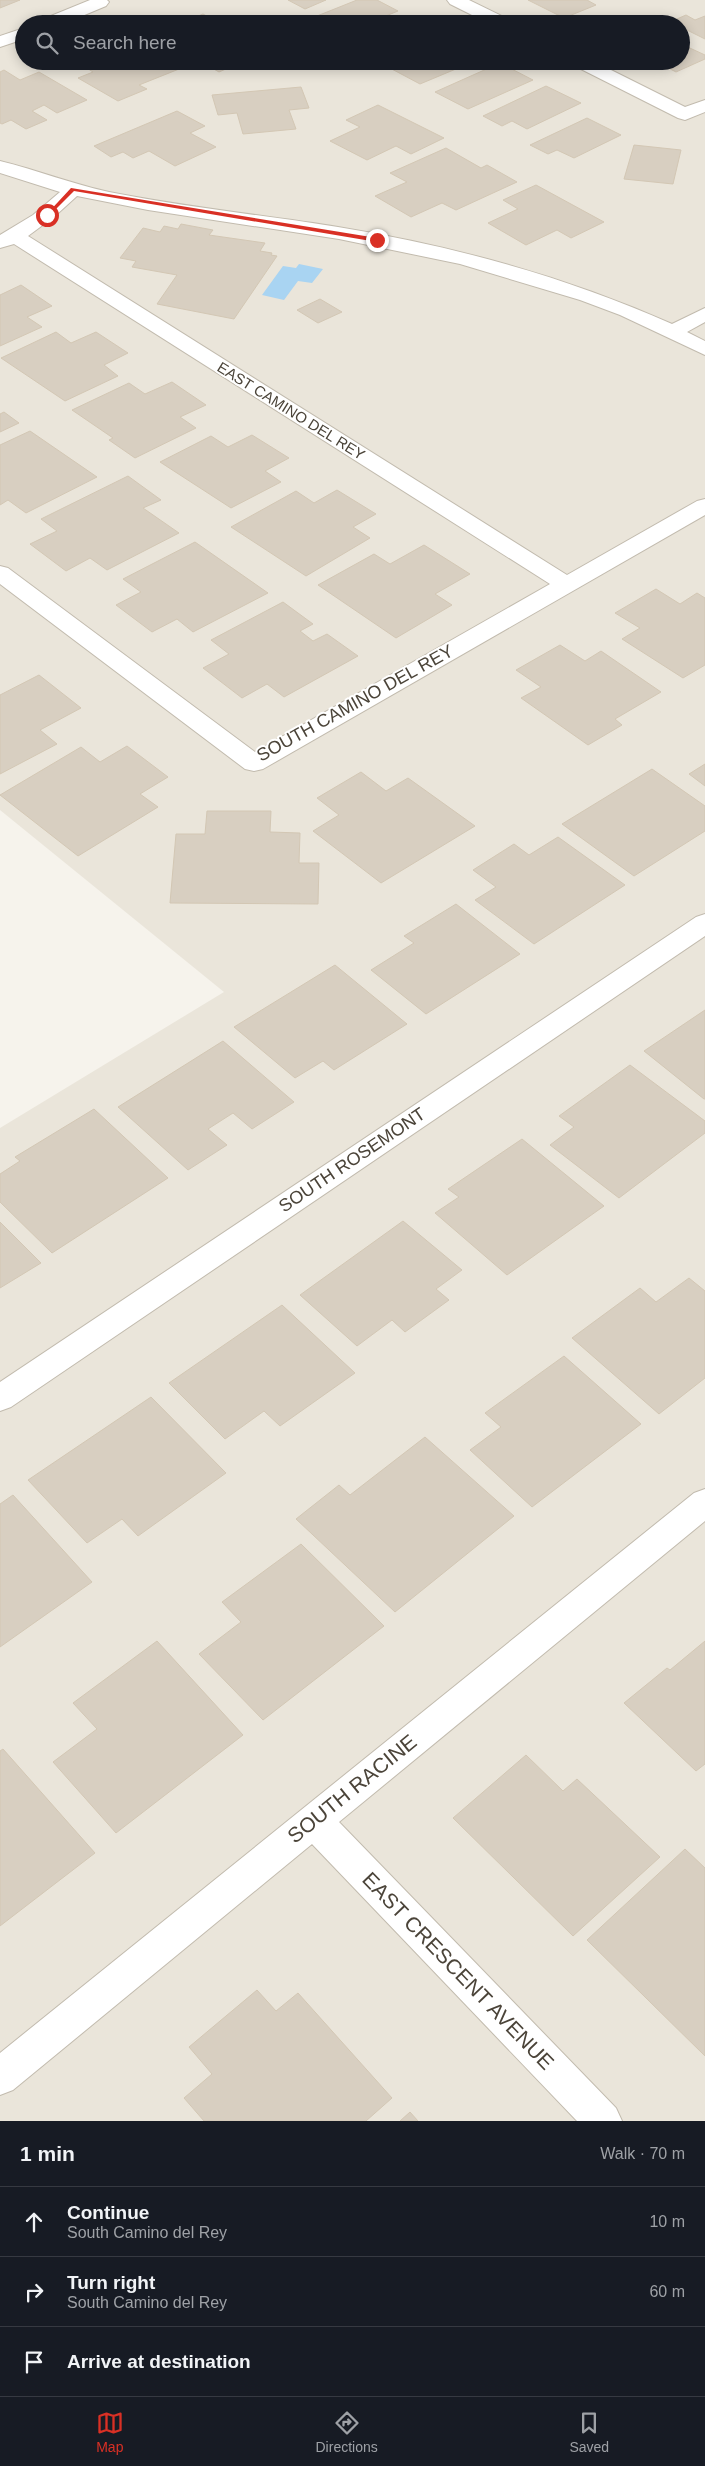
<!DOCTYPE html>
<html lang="en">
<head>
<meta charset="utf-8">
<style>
  body { margin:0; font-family:Helvetica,sans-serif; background:#20242c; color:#f1f3f6 }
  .stop { position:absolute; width:15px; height:15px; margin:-11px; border:4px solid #d93025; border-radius:50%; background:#fff }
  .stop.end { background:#d93025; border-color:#fff; box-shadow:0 1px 5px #0008 }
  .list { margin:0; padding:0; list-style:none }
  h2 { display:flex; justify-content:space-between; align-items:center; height:65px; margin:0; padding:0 20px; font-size:21px }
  h2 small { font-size:16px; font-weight:400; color:#9ea1a6 }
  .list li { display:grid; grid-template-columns:32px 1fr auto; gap:15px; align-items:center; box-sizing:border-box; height:70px; padding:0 20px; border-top:1px solid #363941 }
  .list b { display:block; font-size:19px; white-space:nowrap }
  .list p { margin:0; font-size:16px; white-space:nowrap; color:#9ea1a6 }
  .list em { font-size:16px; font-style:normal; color:#9ea1a6 }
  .icon { flex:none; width:28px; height:28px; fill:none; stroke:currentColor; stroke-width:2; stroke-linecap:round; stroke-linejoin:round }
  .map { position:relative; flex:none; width:705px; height:2121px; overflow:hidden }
  .search { position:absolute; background:#171b24; box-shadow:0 2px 12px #0003; left:15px; right:15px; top:15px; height:55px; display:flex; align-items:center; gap:12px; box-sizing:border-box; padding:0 18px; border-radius:28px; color:#9ea1a6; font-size:19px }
  .sheet { height:275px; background:#171b24 }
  nav { display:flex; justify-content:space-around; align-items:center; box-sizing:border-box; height:70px; border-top:1px solid #363941; background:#171b24; font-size:14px; color:#9ea1a6 }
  nav a { display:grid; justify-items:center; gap:2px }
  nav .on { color:#d93025 }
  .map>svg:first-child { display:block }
  .residential { fill:#eae5da; fill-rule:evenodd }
  .water { fill:#a9d4f2 }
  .building { fill:#d8cfc1; stroke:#d3c7b4 }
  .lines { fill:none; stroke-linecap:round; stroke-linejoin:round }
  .street-casing { stroke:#c2bbae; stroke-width:2 }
  .street { fill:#fff; fill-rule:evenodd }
  .route { fill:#d93025 }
  .labels { text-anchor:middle; stroke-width:4; stroke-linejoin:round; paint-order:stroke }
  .far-street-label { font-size:15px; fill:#4b4439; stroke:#fff }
  .street-label { font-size:18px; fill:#4b4439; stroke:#fff }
  .near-street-label { font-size:21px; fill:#4b4439; stroke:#fff }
</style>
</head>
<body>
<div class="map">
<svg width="705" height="2121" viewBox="0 0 705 2121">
  <rect width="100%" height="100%" fill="#f6f3ec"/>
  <path class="residential" d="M0,0H705V2121H0V1128L224,992L0,810ZM24,24H681V61H24Z"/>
  <path class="water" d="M299,264L323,269L312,283L298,281L284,300L262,295L283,266L296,268Z"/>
  <path class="building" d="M0,0H20L0,8Z
    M288,0H326L305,9Z
    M357,0H377L398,11L366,24H306L302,22Z
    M528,0H587L596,5L564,18Z
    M203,14L221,24H179Z
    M686,15L695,20L705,16V39L681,27V24L670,22Z
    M237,17L250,24H222Z
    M409,17L422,24H395Z
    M681,44L705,55V59L676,72L655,61H681Z
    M76,61H166L179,69L139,85L147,89L118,101L78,78L93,72Z
    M200,61H244L219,72Z
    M402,61H475L420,84L388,67Z
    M500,63L533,80L468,109L435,92Z
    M4,70L20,80L39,72L87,100L57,113L44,105L32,111L47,120L26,129L11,120L2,124L0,123V72Z
    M546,86L581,103L527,129L512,121L502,126L483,116Z
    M301,87L309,108L289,110L296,129L243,134L237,113L218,115L212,95Z
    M378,105L444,138L411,154L396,146L367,160L330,141L360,127L346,120Z
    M177,111L205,126L190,133L216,147L175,166L149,151L133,158L123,152L111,157L94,146Z
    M587,118L621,135L574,158L557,150L548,154L530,145Z
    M634,145L681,150L673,184L624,179Z
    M446,148L481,168L487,165L517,182L456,210L442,203L411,217L375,196L407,182L390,173Z
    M536,185L604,222L571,238L557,230L526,245L488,223L518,209L503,200Z
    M181,224L213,230L209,235L265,243L260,251L272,253L271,255L277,256L234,319L157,304L177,275L132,267L136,261L120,258L143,228L160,232L164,226L178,229Z
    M21,285L52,306L27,317L42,327L0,346V295Z
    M320,299L342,312L318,323L297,310Z
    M56,332L71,343L96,332L128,353L104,365L118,376L65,401L1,358Z
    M172,382L206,405L180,417L196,428L135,458L109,440L113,438L72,410L129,383L145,394Z
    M4,412L19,423L0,432V414Z
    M30,431L97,477L26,513L8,500L0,505V445Z
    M252,435L289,458L265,471L281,482L231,508L160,462L211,436L228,447Z
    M128,476L161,500L143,508L179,533L107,570L90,558L66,571L30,544L57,531L41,519Z
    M337,490L376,514L353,527L370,538L306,576L231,527L296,491L314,503Z
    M195,542L268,593L193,632L177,619L152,632L116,605L141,592L123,579Z
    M424,545L470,574L435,594L452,605L396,638L318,585L374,554L390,564Z
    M656,589L680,604L697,593L705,598V665L683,678L622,639L640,628L615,613Z
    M283,602L313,624L300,631L313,641L327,634L358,656L284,697L267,684L242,698L203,668L229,654L211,640Z
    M560,645L585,661L601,651L661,692L615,719L622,725L588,745L521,698L541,687L516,670Z
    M39,675L81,708L40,730L57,744L0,774V695Z
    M127,746L168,777L140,794L158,807L78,856L0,795L81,747L100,762Z
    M705,764V786L689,774Z
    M652,769L705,806V831L634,876L562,824Z
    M361,772L386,791L408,778L475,826L381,883L313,831L339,815L317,798Z
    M207,811H271L270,832L300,833L299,863H319L318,904L170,903L176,834H205Z
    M558,837L625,885L534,944L475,900L496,887L473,870L514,844L529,855Z
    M456,904L520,954L426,1014L371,970L414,943L404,936Z
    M335,965L407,1024L334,1070L323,1061L295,1078L234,1027Z
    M705,1010V1099H704L644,1051Z
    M223,1041L294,1102L252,1129L233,1113L208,1129L227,1145L188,1170L118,1107Z
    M630,1065L705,1121V1133L619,1198L550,1145L574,1127L559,1116Z
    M94,1109L168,1178L52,1253L0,1202V1174L20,1161L15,1157Z
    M522,1139L604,1206L507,1275L435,1213L459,1197L448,1189Z
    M403,1221L462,1270L436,1289L449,1300L405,1332L392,1320L357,1346L300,1295Z
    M0,1222L41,1263L0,1288Z
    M689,1278L705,1291V1378L659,1414L572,1338L640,1288L656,1302Z
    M282,1305L355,1373L280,1426L264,1411L225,1439L169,1383Z
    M564,1356L641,1424L532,1507L470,1450L501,1427L485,1413Z
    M151,1397L226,1473L138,1536L122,1519L87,1543L28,1480Z
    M425,1437L514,1516L395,1612L296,1519L339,1485L350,1495Z
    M13,1495L92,1582L0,1647V1504Z
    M301,1544L384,1626L263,1720L199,1654L241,1622L222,1602Z
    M157,1641L243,1735L116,1833L53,1762L97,1729L73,1703Z
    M705,1641V1764L696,1771L624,1703L667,1668L670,1670Z
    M3,1749L95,1853L0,1926V1751Z
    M526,1755L563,1791L577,1779L660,1857L573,1936L453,1818Z
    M685,1849L705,1868V2056L587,1940Z
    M257,1990L276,2011L298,1993L392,2098L366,2121H204L184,2098L212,2074L189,2047Z
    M410,2112L418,2121H400Z"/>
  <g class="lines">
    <g class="street-casing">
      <path id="street" d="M90,0H107L109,2L106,6L63,24H38L41,20Z
        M447,0H469L510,20L513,24H490L450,4Z
        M24,28V39L0,47V36Z
        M570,61H593L685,107L705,100V112L685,120L678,118L573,65Z
        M0,161C37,170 72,184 109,192C185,207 262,215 338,227C453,246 565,276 672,324L705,308V322L687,332L705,341V355L620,315L580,300L460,264L339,239L148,210L77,196L55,216L28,236L567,575L697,501L705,499V515L263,769L254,771L245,769L0,584V566L8,568L255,752L550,584L14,244L0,248V235L33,215L60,192L0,173Z
        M705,914V936L11,1407L0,1411V1382L696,917Z
        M705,1489V1521L339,1822L616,2108L622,2121H577L312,1844L13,2090L0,2095V2053L694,1493Z"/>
    </g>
    <use href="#street" class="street"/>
  </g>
  <path class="route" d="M71,188L377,238L380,240L377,242L74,191L49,216H45Z"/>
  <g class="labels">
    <g class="far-street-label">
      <text transform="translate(291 411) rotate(32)" y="5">EAST CAMINO DEL REY</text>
    </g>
    <g class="street-label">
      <text transform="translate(355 703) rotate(-29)" y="6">SOUTH CAMINO DEL REY</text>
      <text transform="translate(352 1160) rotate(-34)" y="6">SOUTH ROSEMONT</text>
    </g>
    <g class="near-street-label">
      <text transform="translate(352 1789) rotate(-39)" y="7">SOUTH RACINE</text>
      <text transform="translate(458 1971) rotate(46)" y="7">EAST CRESCENT AVENUE</text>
    </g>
  </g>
</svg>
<div class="stop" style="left:47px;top:215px"></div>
<div class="stop end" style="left:377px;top:240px"></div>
<div class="search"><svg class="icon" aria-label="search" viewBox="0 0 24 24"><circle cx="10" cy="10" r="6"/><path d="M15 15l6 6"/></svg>Search here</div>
</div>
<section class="sheet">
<h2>1 min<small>Walk · 70 m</small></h2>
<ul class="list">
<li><svg class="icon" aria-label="ahead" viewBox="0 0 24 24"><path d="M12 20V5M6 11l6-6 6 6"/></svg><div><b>Continue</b><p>South Camino del Rey</p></div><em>10 m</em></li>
<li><svg class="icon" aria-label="right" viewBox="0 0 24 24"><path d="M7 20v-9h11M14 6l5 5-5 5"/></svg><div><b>Turn right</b><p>South Camino del Rey</p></div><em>60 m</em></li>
<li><svg class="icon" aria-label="arrive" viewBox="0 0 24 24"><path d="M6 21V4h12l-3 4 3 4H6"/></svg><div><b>Arrive at destination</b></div></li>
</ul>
</section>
<nav>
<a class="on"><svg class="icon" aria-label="map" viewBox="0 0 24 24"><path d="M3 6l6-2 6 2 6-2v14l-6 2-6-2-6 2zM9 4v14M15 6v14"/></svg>Map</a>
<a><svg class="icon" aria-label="directions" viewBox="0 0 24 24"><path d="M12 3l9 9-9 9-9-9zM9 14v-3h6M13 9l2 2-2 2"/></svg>Directions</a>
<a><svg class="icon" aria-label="saved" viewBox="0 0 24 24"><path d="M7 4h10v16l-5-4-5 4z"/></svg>Saved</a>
</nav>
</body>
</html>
